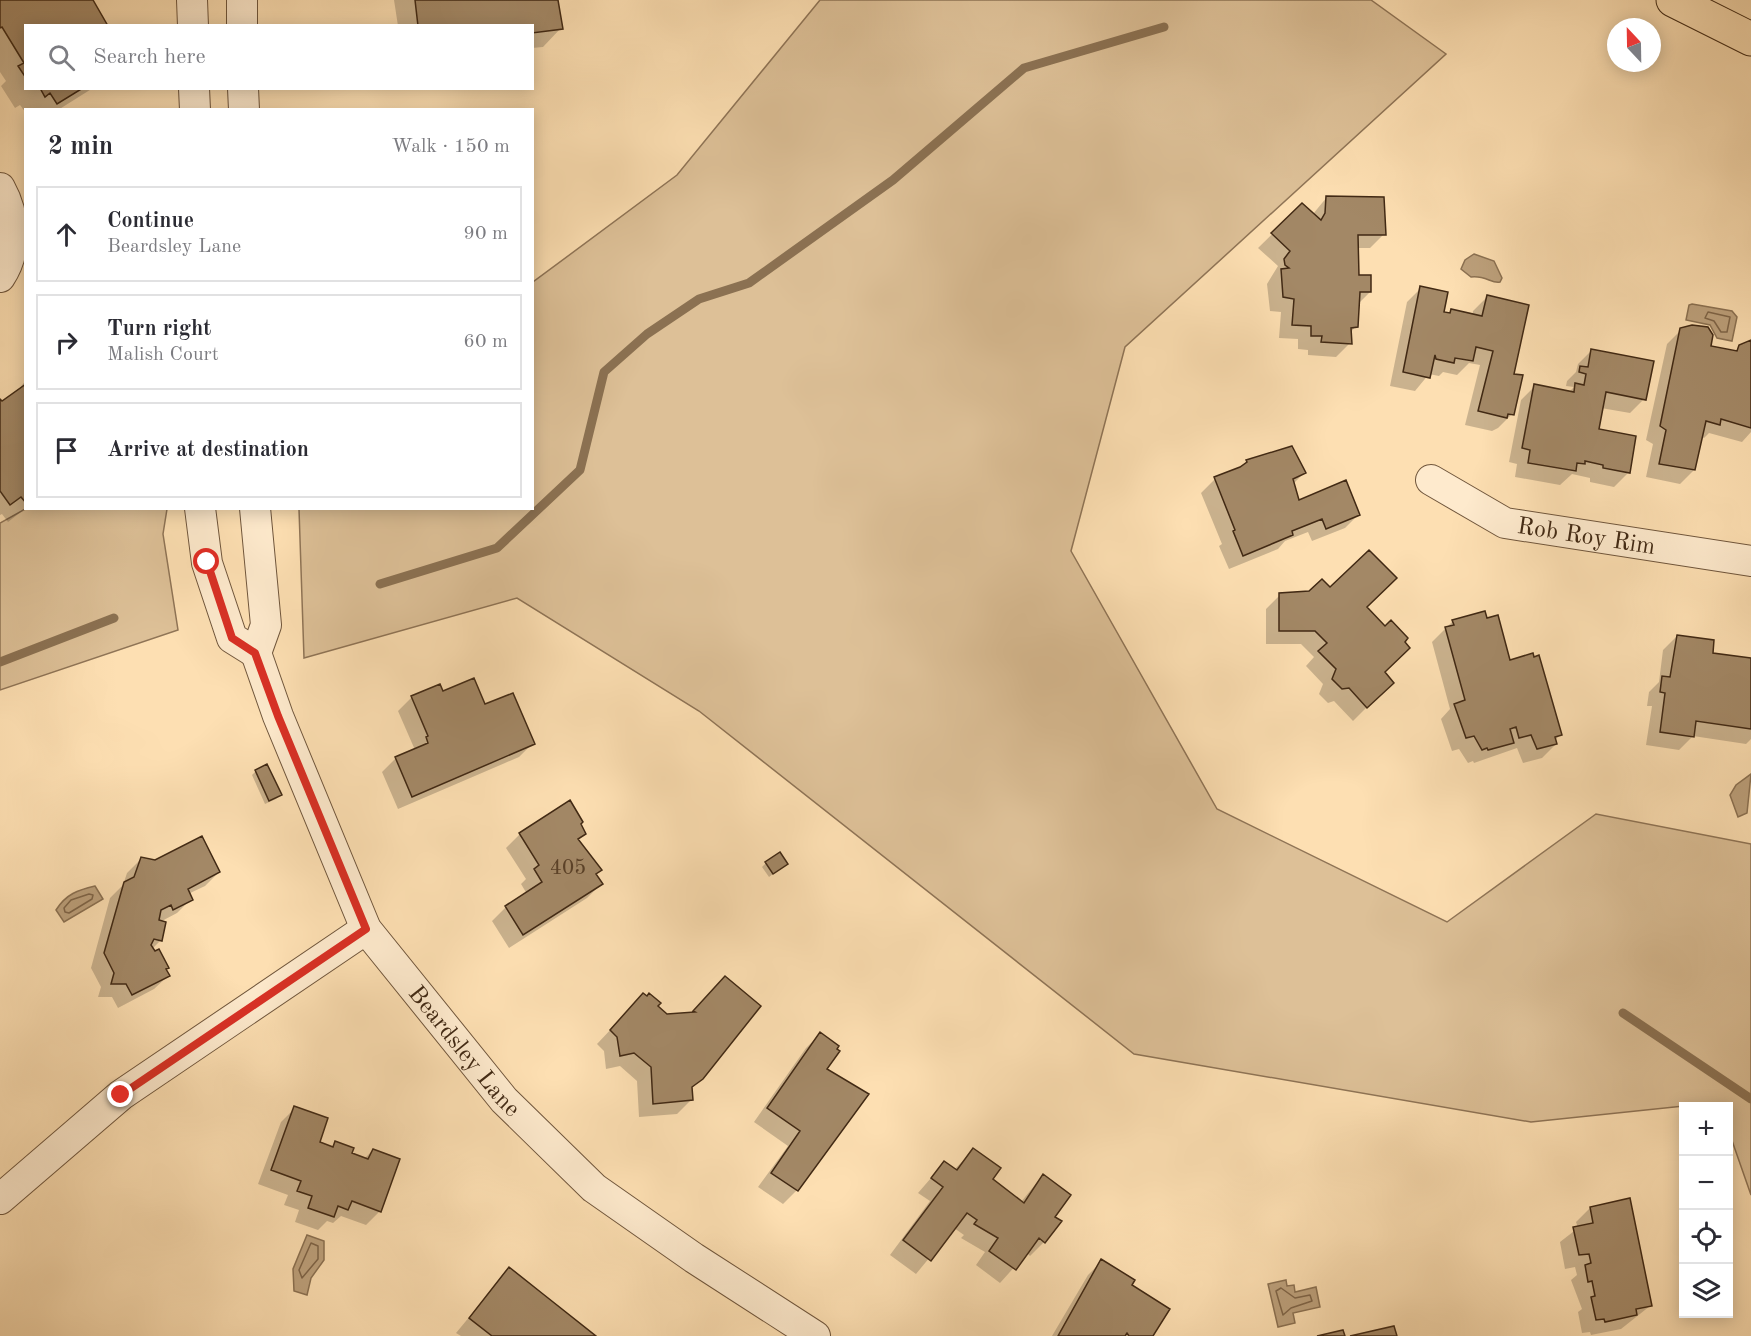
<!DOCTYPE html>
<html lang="en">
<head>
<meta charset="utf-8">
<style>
  body { margin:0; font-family:"Old Standard TT",serif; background:#f7f7f7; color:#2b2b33 }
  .controls { position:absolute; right:18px; bottom:18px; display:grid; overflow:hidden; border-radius:0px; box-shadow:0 3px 15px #0003 }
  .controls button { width:54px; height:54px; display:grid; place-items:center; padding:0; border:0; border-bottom:2px solid #e1e1e2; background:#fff; color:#2b2b33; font:30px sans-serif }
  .compass { position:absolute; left:1607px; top:18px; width:54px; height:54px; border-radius:50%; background:#fff; box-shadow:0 3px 15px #0003; rotate:338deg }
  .stop { position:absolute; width:18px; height:18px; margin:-14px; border:4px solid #d93025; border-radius:50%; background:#fff }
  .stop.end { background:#d93025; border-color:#fff; box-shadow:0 2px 6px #0008 }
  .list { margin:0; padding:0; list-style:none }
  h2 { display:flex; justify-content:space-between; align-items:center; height:78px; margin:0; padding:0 24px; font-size:26px }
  h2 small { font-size:20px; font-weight:400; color:#7c7c81 }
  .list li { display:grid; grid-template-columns:39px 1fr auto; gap:18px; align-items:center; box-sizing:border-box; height:96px; margin:0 12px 12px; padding:0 12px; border:2px solid #e1e1e2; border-radius:0px }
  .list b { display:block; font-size:22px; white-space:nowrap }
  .list p { margin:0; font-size:20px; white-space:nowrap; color:#7c7c81 }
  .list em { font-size:20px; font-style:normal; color:#7c7c81 }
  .icon { flex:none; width:33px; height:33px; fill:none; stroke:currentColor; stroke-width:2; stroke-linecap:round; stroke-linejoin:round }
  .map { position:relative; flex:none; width:1751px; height:1336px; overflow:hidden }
  .search { position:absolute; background:#fff; box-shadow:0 3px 15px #0003; left:24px; top:24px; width:510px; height:66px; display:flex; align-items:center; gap:15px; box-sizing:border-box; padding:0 21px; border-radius:0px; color:#7c7c81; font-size:22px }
  .panel { position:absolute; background:#fff; box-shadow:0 3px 15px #0003; left:24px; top:108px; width:510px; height:402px; border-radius:0px }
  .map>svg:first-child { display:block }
  .green { fill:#ddc097; stroke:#8f7456; stroke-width:1.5 }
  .water { fill:#bda17c; stroke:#8b7152; stroke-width:1.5 }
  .shadow { fill:#0003 }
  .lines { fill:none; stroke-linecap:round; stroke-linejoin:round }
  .shore { stroke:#7f6548; stroke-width:1.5 }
  .stream { stroke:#8b7152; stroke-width:9 }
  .building { fill:#a38866; stroke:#412914; stroke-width:1.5 }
  .minor-casing { stroke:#70563c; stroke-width:32 }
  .primary-casing { stroke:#412914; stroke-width:35 }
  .minor { stroke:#feeacd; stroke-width:30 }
  .primary { stroke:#fddfb2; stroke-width:33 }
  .route { stroke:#d93025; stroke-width:8 }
  .labels { text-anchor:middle; stroke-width:5; stroke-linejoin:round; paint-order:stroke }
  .number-label { font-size:21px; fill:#5a4128 }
  .street-label { font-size:24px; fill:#412914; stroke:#feeacd }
</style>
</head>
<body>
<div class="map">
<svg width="1751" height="1336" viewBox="0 0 1751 1336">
  <rect width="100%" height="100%" fill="#fddfb2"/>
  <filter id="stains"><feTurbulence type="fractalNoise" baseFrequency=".00333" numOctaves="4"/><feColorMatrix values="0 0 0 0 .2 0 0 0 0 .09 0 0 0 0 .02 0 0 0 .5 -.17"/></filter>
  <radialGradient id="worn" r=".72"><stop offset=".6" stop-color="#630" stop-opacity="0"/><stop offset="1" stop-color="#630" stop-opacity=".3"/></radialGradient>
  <path class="green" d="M820,0H1371L1446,54L1125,347L1071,551L1217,809L1447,922L1596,814L1751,844V1195L1729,1132L1728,1106H1684L1531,1122L1134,1054L699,711L517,598L304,658L299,509L532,508L533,282L677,175Z
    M27,508L167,509L163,534L178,630L0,690V523Z"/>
  <path class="water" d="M1474,254L1494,261L1502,278L1500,282C1492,284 1485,275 1471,277L1461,269L1465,260Z
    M1692,304L1732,311L1737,317L1732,341L1717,338L1710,325L1686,320L1689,305Z
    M1751,774L1747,813L1738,817L1730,795L1736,785Z
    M95,886L103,899L64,922L56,910C66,894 78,890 95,886Z
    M307,1235L324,1241V1260L311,1278L307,1295L294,1291L293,1269Z
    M1286,1280L1287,1286L1294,1285L1295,1292L1316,1287L1320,1307L1293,1313L1295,1323L1278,1327L1268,1284Z"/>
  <path class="shadow" d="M0,0H91L26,26V88H93L58,110H26V113L20,105L15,108L1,86L6,81L0,72Z
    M394,0H556L561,28L543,47L532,48V26H398Z
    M1327,197L1384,234L1370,248H1357L1358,276L1370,292L1358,304L1356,326L1350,333V343L1336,357L1308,355V350L1298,349V339L1279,338L1281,312L1270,311L1267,284L1278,266L1258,248L1302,205L1313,214Z
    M1421,288L1442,313L1448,314L1452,311L1472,316L1473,311L1487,297L1513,375L1512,414L1498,428L1492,431L1465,425L1480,365L1469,363L1457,375L1443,372L1439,376L1429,374L1415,391L1390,386L1407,302Z
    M1681,330L1709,347L1734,352L1751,341V432L1742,442L1709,433L1704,438L1701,437L1694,470L1680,484L1646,477L1653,444L1646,440L1667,344Z
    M1592,350L1644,399L1630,413L1601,408L1597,430L1635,437L1628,473L1614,487L1590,482V478L1572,474L1560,485L1515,477L1517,464L1509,462L1521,400L1535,386L1569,392L1574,387L1566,386L1567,381L1576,372L1578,364Z
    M26,380V508L8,522L2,514L0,515V401L1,403L16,393Z
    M1247,461L1304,473L1293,484L1298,502L1359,514L1345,528L1312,541L1308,532L1285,541L1278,549L1229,569L1219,546L1222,544L1201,493L1215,479L1241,467Z
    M1330,589L1365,607L1383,672L1378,696L1353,721L1334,701L1328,703L1319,694L1323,684L1306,666L1314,657L1301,644H1266V609L1280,595Z
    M1453,621L1509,662L1560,735L1555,740L1556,744L1542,758L1523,763L1517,748L1474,763L1473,761L1468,763L1459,749L1452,751L1441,719L1450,709L1432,642Z
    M1677,636L1711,654L1751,660V739L1746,744L1693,736L1679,750L1646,745L1652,706H1647L1649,692L1659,682L1663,650Z
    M442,693L485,706L533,743L519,757L398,809L382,772L396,758L415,750L398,711L412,697Z
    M256,771L280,795L276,799L265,804L252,775Z
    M579,824L585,833L577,841L601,884L587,898L509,948L492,921L506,907L527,894L521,884L526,879L506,848L520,834Z
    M141,859L219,872L205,886L188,894L191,899L177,913L160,922L161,940L152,949L168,976L154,989L118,1008L112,997H98L101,987L91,968L110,898L123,885L127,873Z
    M766,863L786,864L769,877L762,867Z
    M712,992L702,1078L690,1090L691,1100L677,1114L639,1117L637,1081L620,1066L606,1069L604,1051L597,1044L630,1009L656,1006L667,1016L690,1014Z
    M820,1034L825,1070L797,1190L783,1204L758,1187L788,1146L754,1122L806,1048Z
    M295,1108L318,1143L330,1148L335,1143L350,1154L364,1159L373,1150L380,1211L366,1225L341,1216L333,1223L327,1221L318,1230L295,1222L299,1210L284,1205L288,1195L258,1184L281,1122Z
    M973,1150L991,1180L1021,1202L1043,1175L1053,1217L1044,1242L1030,1256L1027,1253L1000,1283L976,1265L985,1252L961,1238L964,1235L954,1228L916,1274L890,1255L930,1201L918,1193L944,1163L954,1170Z
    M1590,1208L1650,1306L1621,1329L1591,1335L1590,1332L1582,1333L1578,1312L1582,1309L1571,1280L1577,1275L1575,1267L1565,1269L1560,1242L1578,1228L1576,1222Z
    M1102,1261L1130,1285L1151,1336H1052L1088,1275Z
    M509,1269L594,1336H461L456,1333Z"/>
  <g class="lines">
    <path class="shore" d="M1708,312L1730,317L1727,332H1721L1714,321L1705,318Z
      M89,894L93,895L92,899L69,913L65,912L64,908L71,900Z
      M311,1243L318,1246V1259L302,1278L299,1270Z
      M1281,1288L1295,1298L1310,1295L1312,1301L1291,1308L1283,1315L1276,1291Z"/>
    <path class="stream" d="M380,584L497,548L580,470L604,372L647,334L699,299L749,283L893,180L1024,68L1164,27
      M0,662L114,618
      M1623,1013L1751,1099"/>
  </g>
  <path class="building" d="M0,0H93L108,26H26V78L18,66L24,63L2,27L0,28Z
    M415,0H558L563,29L532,33V26H418Z
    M40,88H83L57,104L50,93L45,97Z
    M1326,196L1384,197L1386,235H1358L1359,275H1371V292H1360L1358,327L1351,328L1352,344L1321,342L1322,336H1311V326L1292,325L1294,299L1283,297L1281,269L1289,268L1285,265L1284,259L1290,251L1271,233L1302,203L1321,220L1325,213Z
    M1420,286L1448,292L1444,312L1450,313L1451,309L1482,316L1487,295L1529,305L1514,374L1523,375L1514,415L1508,414L1507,418L1478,411L1493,351L1476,347L1473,361L1455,358L1454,363L1436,359L1435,355L1430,378L1403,372Z
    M1692,325L1708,327L1713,335L1711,346L1737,351L1739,345L1751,340V428L1721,419L1720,425L1706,421L1695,470L1659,464L1666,430L1660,426L1680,328Z
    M1591,349L1654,361L1646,400L1606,392L1599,429L1636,436L1630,473L1603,468V465L1585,461V464L1577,463L1576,471L1528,463L1530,450L1522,448L1534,384L1574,392L1575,383L1584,385L1586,374L1579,372L1580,366L1588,367Z
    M26,384V503L21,497L10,505L0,491V399L2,401Z
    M1292,446L1306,473L1293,479L1299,500L1346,480L1360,515L1326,529L1322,519L1292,531L1293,535L1243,556L1233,531L1235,530L1214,477L1240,467L1247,462L1246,460Z
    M1369,550L1397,578L1367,607L1385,626L1391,620L1408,638L1405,642L1410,648L1385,672L1394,683L1367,708L1349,688L1342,689L1332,679L1336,669L1318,651L1327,643L1315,631H1279V593L1309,591L1322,579L1330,587Z
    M1485,611L1487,618L1498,615L1510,660L1533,653L1534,657L1539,655L1562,735L1555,737L1557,744L1537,749L1531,735L1519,738L1516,727L1510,729L1514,743L1488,750L1487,748L1482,750L1474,736L1466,738L1454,704L1465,700L1445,627L1454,625L1452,620Z
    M1677,635L1714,640L1713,653L1751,658V729L1696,721L1694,737L1660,732L1665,693L1660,692L1662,676L1670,677Z
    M474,678L485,704L513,693L535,744L412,797L395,757L428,743L426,737L428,736L411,696L440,684L443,691Z
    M267,764L282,795L269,801L255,770Z
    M570,800L583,822L581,824L586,834L578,839L602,870L596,874L603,884L523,935L505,906L542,882L534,869L539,865L519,833Z
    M202,836L220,872L188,889L193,900L173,910L171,905L161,910L159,920L166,922L162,941L154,939L151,945L155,951L159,949L169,968L166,969L170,976L132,995L126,984H111L114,973L104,953L124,882L134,877L141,857L155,860Z
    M780,852L788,864L773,874L765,862Z
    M725,976L761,1006L703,1079L692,1087L693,1100L653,1104L651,1067L634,1053L620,1056L617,1037L610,1030L643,993L647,996L649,993L661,1003L658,1006L667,1014L695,1012L693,1011Z
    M820,1032L839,1046L837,1049L840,1051L827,1069L869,1094L798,1191L771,1173L800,1131L767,1108Z
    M294,1106L328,1118L320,1142L333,1147L335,1141L354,1148L352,1153L368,1159L373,1149L400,1159L381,1212L352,1201L348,1210L338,1206L334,1217L308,1208L312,1196L297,1191L301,1181L271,1170Z
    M973,1148L1001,1168L993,1179L1024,1203L1043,1174L1071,1195L1055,1217L1062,1221L1045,1243L1039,1238L1016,1270L989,1251L998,1238L974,1224L977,1220L967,1213L931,1261L903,1240L943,1187L931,1178L944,1161L957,1170Z
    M1630,1198L1652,1306L1636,1309L1637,1315L1605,1322L1604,1319L1596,1320L1591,1297L1595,1296L1592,1281L1588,1282L1585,1265L1591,1263L1589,1254L1579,1255L1573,1227L1593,1223L1590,1207Z
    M1101,1259L1135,1280L1132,1285L1170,1309L1153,1336H1129L1127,1333L1125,1336H1058Z
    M509,1267L543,1294L596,1336H492L469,1318Z
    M1394,1326L1397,1336H1350Z
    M1343,1330L1345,1336H1317Z"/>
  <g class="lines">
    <g class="minor-casing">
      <g id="minor">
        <path d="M192,0L193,26"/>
        <path d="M242,26V0"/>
        <path d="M194,88L195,110"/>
        <path d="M243,88L244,110"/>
        <path d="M0,188C15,215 18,250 0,277"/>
        <path id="s1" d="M1431,480L1505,523L1751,561"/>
        <path d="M200,508L207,563L232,638L256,653L266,625L255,508"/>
        <path id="s2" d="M256,653L278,716L366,929L504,1100L594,1188L694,1258L815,1336"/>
        <path d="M0,1199L121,1095L366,929"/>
      </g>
    </g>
    <g class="primary-casing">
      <path id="primary" d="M1673,0L1751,39"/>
    </g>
    <use href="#minor" class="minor"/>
    <use href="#primary" class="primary"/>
  </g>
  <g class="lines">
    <path class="route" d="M121,1095L366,929L278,716L255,653L232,638L207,562"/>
  </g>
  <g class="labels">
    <g class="number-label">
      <text x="568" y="874">405</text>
    </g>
    <g class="street-label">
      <text dy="8" stroke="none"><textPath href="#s1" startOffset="168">Rob Roy Rim</textPath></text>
      <text dy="8" stroke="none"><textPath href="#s2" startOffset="454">Beardsley Lane</textPath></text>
    </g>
  </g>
  <rect width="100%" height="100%" filter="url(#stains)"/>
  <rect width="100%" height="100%" fill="url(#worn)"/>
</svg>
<div class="controls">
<button>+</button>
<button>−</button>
<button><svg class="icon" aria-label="locate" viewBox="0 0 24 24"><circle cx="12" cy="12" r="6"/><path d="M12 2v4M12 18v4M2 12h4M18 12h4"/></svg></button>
<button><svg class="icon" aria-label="layers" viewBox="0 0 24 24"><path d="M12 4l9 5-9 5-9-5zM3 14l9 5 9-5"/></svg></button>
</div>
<svg class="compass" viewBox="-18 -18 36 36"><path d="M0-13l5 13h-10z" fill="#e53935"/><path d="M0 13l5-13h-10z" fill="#7c7c81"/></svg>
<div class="stop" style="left:207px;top:562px"></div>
<div class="stop end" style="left:121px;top:1095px"></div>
<div class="search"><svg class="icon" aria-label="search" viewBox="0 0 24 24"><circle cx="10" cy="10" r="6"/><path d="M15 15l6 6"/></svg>Search here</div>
<section class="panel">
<h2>2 min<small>Walk · 150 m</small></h2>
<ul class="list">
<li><svg class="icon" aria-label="ahead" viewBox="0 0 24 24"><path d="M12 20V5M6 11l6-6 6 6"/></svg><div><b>Continue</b><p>Beardsley Lane</p></div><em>90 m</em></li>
<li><svg class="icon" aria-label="right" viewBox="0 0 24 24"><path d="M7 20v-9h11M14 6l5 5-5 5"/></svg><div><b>Turn right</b><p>Malish Court</p></div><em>60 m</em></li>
<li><svg class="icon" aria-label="arrive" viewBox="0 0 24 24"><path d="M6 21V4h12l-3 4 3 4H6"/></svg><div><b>Arrive at destination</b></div></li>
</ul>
</section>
</div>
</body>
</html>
